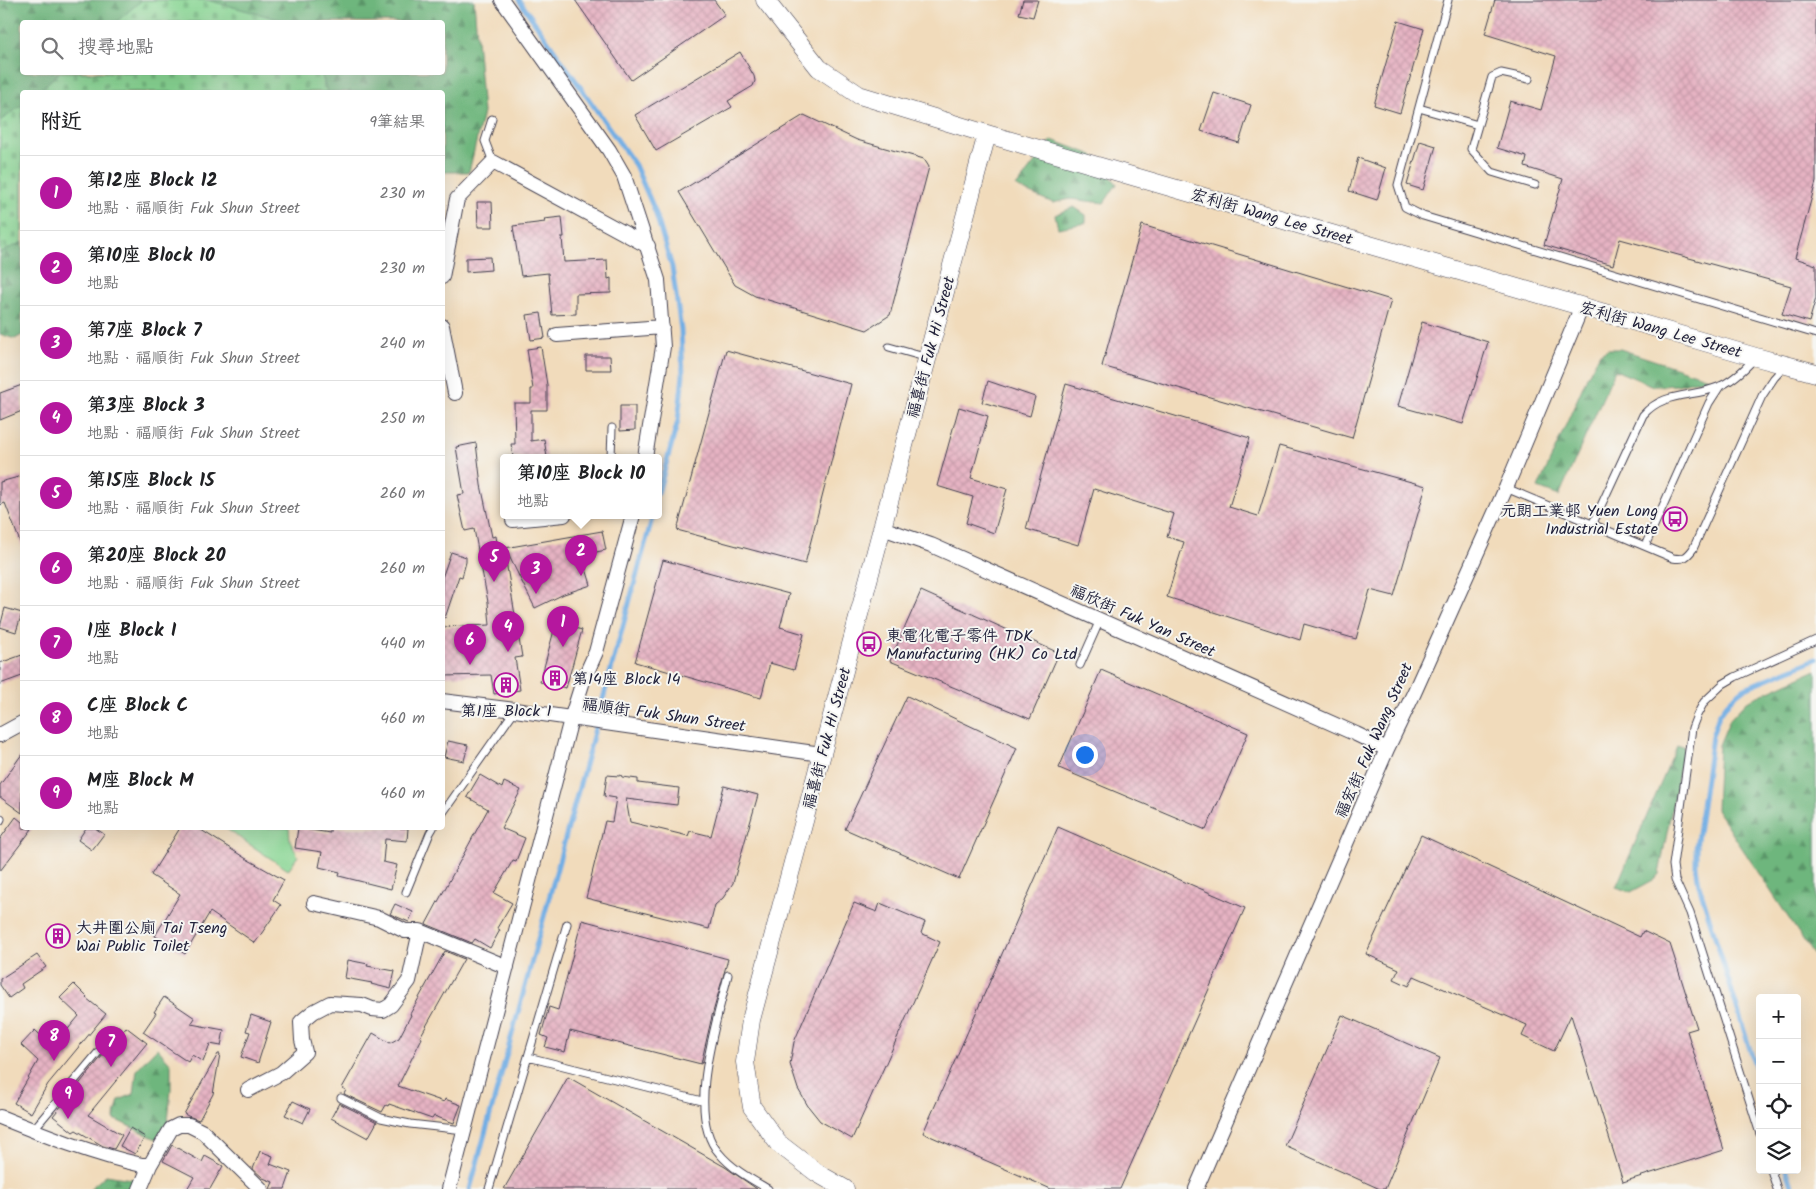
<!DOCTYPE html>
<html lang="zh-TW">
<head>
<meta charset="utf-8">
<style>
  body { margin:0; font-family:Kalam,"LXGW WenKai TC",sans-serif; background:#f6f6f6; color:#202124 }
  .controls { position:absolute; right:15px; bottom:15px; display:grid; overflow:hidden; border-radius:5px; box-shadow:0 5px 20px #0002 }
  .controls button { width:45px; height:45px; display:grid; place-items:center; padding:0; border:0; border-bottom:1px solid #e0e0e0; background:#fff; color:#202124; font:25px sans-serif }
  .you { position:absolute; left:1084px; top:754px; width:18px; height:18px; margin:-12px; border:4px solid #fff; border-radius:50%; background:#1a73e8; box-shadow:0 0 0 8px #1a73e833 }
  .badge { display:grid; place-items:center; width:32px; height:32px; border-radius:50%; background:#b5179e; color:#fff; font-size:16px; font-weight:700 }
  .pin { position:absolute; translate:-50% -41px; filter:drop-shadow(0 1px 2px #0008) }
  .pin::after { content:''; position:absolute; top:26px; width:18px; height:15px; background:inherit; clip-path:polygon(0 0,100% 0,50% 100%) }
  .popup { position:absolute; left:500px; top:454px; width:162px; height:65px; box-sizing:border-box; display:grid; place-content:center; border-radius:5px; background:#fff; filter:drop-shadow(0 1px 4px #0005); font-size:16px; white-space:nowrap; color:#757577 }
  .popup b { font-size:19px; color:#202124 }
  .popup::after { content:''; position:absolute; left:50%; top:100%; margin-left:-10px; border:10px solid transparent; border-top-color:#fff }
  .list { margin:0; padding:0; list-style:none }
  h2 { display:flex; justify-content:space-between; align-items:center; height:65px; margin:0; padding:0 20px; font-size:21px }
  h2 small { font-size:16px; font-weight:400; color:#757577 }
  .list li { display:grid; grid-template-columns:32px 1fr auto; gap:15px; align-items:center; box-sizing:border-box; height:75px; padding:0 20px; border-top:1px solid #e0e0e0 }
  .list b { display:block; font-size:19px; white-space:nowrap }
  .list p { margin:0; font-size:16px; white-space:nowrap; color:#757577 }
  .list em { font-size:16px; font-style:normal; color:#757577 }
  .icon { flex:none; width:28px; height:28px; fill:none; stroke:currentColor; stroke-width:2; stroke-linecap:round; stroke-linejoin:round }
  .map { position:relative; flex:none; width:1816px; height:1189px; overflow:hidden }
  .search { position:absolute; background:#fff; box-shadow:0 5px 20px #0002; left:20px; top:20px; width:425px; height:55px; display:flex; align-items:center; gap:12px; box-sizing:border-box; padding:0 18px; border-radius:5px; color:#757577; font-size:19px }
  .panel { position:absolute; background:#fff; box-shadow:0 5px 20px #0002; left:20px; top:90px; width:425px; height:740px; border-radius:5px }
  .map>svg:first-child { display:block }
  .green { fill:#88d593; stroke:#557c67 }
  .forest { fill:url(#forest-firs); stroke:#486c5c; fill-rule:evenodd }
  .cemetery { fill:url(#cemetery-stones); stroke:#557c67 }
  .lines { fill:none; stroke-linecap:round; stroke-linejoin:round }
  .stream { stroke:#72aee4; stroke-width:5 }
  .building { fill:url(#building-cross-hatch) }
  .service-casing { stroke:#413e4e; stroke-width:9 }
  .minor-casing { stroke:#413e4e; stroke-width:16 }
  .tertiary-casing { stroke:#413e4e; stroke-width:19 }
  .service { stroke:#fff; stroke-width:7 }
  .minor { stroke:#fff; stroke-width:14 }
  .tertiary { stroke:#fff; stroke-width:18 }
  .labels { text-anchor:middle; stroke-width:4; stroke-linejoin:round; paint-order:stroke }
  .street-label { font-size:16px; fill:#22223b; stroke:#f6f6f2 }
  .poi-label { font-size:16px; fill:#22223b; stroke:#f6f6f2; text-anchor:start }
</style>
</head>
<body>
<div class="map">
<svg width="1816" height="1189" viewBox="0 0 1816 1189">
  <defs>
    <pattern id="forest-firs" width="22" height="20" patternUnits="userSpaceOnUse" patternTransform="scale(1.25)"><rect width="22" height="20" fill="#6eb67d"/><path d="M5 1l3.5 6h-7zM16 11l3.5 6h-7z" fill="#5a9468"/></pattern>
    <pattern id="cemetery-stones" width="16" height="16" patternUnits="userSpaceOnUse" patternTransform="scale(1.25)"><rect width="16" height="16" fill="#88d593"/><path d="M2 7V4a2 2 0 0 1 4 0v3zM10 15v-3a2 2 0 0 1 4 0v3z" fill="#75b780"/></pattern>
    <pattern id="building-cross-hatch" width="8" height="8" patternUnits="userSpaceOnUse" patternTransform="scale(1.25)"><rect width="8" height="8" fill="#e6b3c3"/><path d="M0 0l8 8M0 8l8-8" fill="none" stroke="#c59aa8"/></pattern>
  </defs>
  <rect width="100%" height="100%" fill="#f6f6f2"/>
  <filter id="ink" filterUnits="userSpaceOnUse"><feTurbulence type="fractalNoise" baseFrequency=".02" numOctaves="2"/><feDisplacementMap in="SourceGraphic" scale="10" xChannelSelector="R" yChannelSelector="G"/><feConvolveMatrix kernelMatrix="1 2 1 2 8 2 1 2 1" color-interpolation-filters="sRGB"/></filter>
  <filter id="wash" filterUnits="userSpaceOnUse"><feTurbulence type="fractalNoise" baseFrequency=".0096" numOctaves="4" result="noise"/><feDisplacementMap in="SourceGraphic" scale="20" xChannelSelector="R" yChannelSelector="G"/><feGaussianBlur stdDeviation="1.12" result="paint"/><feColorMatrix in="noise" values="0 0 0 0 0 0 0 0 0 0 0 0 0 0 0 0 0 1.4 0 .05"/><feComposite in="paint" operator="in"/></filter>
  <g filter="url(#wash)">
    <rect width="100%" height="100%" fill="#f1dbbb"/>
    <path class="green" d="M225,828H289L290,840L298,856L288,870Z"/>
    <path class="forest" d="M0,0H474L483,113L469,172H443L442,92H22V335L15,339L0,334ZM22,22H442V72H22Z
      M1052,140L1093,155L1117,184L1104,203L1070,199L1053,203L1016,187Z
      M1074,207L1086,215V223L1058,228L1055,215Z
      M1608,349H1620L1708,378L1677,385L1653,386L1615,370L1559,496L1538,488L1587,377L1600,353Z
      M1816,670V959L1716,809L1719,745L1730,719L1747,701Z
      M1677,746H1684L1659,874L1655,879L1631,892L1616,887Z
      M157,1048L171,1064V1089L168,1121L156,1139L114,1119L119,1100L134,1094L137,1069Z
      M106,1175L137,1180L132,1189H90Z"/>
    <path class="cemetery" d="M142,0H207L289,22H116Z
      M60,72L321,73L327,92H37Z
      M22,105V242L0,253V121Z"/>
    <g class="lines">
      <path class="stream" d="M519,0L635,165L655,211L672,267L681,330L683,375L678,421L658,493
        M1760,1082L1699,885L1696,866V848L1712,736L1719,715L1730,700L1745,688L1816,659
        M1787,1170L1793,1189
        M470,1189L653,515"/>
    </g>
    <g id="blocks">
      <path class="building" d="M575,0H714L725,15L631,80Z
        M1023,0H1038L1033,17L1019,14Z
        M1495,0H1816V182L1795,258L1816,265V298L1809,322L1782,314L1791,286L1620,239L1613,265L1544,245L1563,179L1525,167L1527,157L1497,148L1510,101L1541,110L1556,56L1485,34Z
        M1398,21L1424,29L1400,113L1374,105Z
        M740,52L754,76L755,81L753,86L728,101L732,107L656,151L635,115Z
        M1214,93L1251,105L1239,143L1201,131Z
        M804,115L857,140L924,159L929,167L890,315L867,330L755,296L735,285L679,192Z
        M1420,141L1436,146L1423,190L1407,185Z
        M1358,158L1386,168L1377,200L1349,191Z
        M477,202H492L493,227H478Z
        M562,217L564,237H562L564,262L607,260L608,279L611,278V293L576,294V314L552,315L548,273L521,276L513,226L545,222L544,219Z
        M1142,225L1391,300L1352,438L1102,366Z
        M490,257L491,270L466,272V258Z
        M541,313L545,338L531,340L527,315Z
        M1422,322L1488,342L1463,424L1398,406Z
        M541,347L547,385V410H531V441L544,439L547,457H513L511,444H515L514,403H531V389H533L527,349Z
        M726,350L851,384L805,564L677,530Z
        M586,356H610L611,370H586Z
        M988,381L1035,397L1030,416L982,402Z
        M1066,384L1250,438L1229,507L1258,516L1279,446L1426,486L1394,596L1370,590L1356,639L1304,624L1300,640L1167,597L1184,542L1167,537L1174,514L1094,489L1078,545L1026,529Z
        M22,385V411L0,420V393Z
        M620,406H635V430L620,431Z
        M959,407L988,416L971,478L1007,489L994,533L966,523L973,497L937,486Z
        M476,443L481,485L492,537L496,536L498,550L504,549L522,657L515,658L520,690L494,694L491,675L442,676V627L490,625L488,602L474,529L465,531L457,495L464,494L456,447Z
        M22,476V547L5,503L0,505V482Z
        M602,531L606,550L582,555L591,585L564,594L535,608L505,548Z
        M451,552L466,557V562L462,577L459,576L445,618H442V578Z
        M663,560L789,594L780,627L804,634L794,670L770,663L761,698L635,662Z
        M921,591L1059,653L1030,719L890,661Z
        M5,608L22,613L16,632L0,627Z
        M556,623L582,630L566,688L540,682Z
        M22,655V676L0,684V663Z
        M1101,670L1248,733L1206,830L1059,768Z
        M907,696L1017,748L959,879L845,829Z
        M448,741L468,745L464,761L444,757Z
        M22,754V813L0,797V785Z
        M480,775L502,788L504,782L521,790L501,828L525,838L516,861L513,860L494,893L512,903L497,928L500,930L490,948L475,939L472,943L426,924L488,809L467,797Z
        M607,775L619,776L621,775L622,777L638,779V783L679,788L677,805L626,799L630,822L688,836L690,831L711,836L724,786L758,795L733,883L723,898L715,905L709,929L586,898L605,821L612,822L616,798L604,796Z
        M16,817L22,822V828L32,829L0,871V839Z
        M1058,827L1245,908L1120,1189H1051L923,1133Z
        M86,828H95L104,834L92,850L78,840Z
        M180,828H198L245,858L284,880L273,900L281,905L255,943L210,912L185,954L155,936L180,894L151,875Z
        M298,828L330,833V828H408L407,841L385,839L383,862L397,865L391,889L339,876L340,872L319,867L322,852L295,848Z
        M1421,835L1640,937L1643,931L1670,944L1697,1028L1687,1031L1724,1150L1623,1182L1571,1015L1554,1051L1522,1036L1527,1025L1414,976L1409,986L1394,979L1399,969L1366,954Z
        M854,903L877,912L880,903L925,922L921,933L940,942L852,1139L820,1121L808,1106L798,1089L790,1064L794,1042Z
        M395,904L413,912L409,922L390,914Z
        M582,920L728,959L712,1016L701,1064L570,1031L565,1052L545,1047L548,1038L541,1035L549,1007L558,1010Z
        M445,951L464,959L420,1037L422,1038L398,1086L444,1102L445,1099L461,1105L454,1123L434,1116L432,1119L389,1104L388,1106L386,1105L382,1112L344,1094L346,1090L342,1088L373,1033L390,1043L399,1038L411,1015L410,1014Z
        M37,955L46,967L21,984L23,988L9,998L0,985V979Z
        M348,960L368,964L367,966L395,971L391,989L371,984L372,983L345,978Z
        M74,984L87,997L86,998L106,1014L48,1084L31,1113L14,1103L38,1061L21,1045L35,1030L53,1047L79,1016L60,998Z
        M164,997L195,1018L191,1024L224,1030L221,1046L210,1044L203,1062L192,1055L188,1062L143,1032L156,1013L154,1012Z
        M251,1015L271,1022L258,1063L241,1057L250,1032L246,1031Z
        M1342,1015L1440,1058L1385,1189H1380L1285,1146Z
        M126,1027L147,1043L88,1115L122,1135L114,1149L103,1146L76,1130L73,1132L53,1116Z
        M218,1054H220L213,1094L199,1120L188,1116L184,1114Z
        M568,1077L725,1167L757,1189H504Z
        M293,1101L310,1109L303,1123L285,1115Z
        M339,1103L377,1122L368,1138L331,1118Z
        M130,1128L145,1137L135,1154L120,1146Z
        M172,1145L202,1162L205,1156L223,1166L210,1189H187L194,1177L163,1161Z
        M260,1151L273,1156L270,1164L291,1172L285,1189H270L273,1182L263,1178L253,1169Z"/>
    </g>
  </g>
  <g filter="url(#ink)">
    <use href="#blocks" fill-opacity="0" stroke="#413e4e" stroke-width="1"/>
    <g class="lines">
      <g class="service-casing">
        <path id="service" d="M1448,0L1398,185L1405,207L1423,216L1816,334
          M1419,108L1478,125L1492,77L1501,73L1529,79
          M492,119L485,141L493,162
          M1478,125L1471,149L1492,172L1535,185
          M889,347L928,358
          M611,457L612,428
          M1506,488L1673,558C1683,560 1687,557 1693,549L1762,396L1774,378L1785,366
          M1593,523L1643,415C1664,391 1691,398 1718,387C1733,381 1745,369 1755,358
          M1645,546L1709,403L1720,386
          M1080,665L1100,620
          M442,814L515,710
          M0,821L1,819
          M406,892L430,833L433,828
          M728,975C717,1021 685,1115 719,1153C732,1169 751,1179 768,1189
          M528,1057L702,1101
          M341,1098L381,1118L410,1124L464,1130
          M33,1130L117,1030
          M1760,1134L1690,913L1675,880L1673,865L1692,728L1697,715L1704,702L1723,684L1735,677L1816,640
          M1771,1170L1777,1189
          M489,1189L567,924"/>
      </g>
      <g class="minor-casing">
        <path id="minor" d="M502,0L609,150L624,176L658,280L663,347L645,457
          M442,277L457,199L493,162L648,246
          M442,326L455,393
          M557,335L662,327
          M513,520L564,515
          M882,528L931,545L1356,734L1387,749
          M442,701L515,710L821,754
          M0,735L22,723
          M314,903L379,918L405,931H420L507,967
          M248,1090L281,1073L305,1052L302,1040L301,1022L313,1012L330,1003L362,1005L372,1009L383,1010L391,1005L409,981L420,931
          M0,1117C47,1136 92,1154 142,1165H150
          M140,1189L150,1165L171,1129L179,1125H189L203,1132L261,1189
          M449,1189L571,719L583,681L596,652L633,515
          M1196,1189L1387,749L1414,693L1506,488L1582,306"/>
      </g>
      <g class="tertiary-casing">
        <path id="tertiary" d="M765,0L819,68L859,95L987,134L1756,357L1816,373
          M845,1189L817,1173L778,1143L752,1107L745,1062L751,1020L987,134"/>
      </g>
      <use href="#service" class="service"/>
      <use href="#minor" class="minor"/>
      <use href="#tertiary" class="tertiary"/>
    </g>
  </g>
  <defs>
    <g id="bus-ring" transform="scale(1.25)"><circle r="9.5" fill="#f6f6f2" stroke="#b5179e" stroke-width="1.5"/><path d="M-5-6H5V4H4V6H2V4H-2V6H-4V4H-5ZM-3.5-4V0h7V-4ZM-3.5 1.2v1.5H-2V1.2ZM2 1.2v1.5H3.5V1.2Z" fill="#b5179e"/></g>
    <g id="building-ring" transform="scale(1.25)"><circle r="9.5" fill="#f6f6f2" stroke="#b5179e" stroke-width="1.5"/><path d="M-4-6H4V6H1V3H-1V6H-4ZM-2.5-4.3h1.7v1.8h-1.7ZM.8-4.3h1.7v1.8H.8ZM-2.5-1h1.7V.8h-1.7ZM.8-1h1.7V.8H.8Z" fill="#b5179e"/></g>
  </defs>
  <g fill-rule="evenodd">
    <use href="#bus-ring" x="1675" y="519"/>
    <use href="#bus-ring" x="869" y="644"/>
    <use href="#building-ring" x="555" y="678"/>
    <use href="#building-ring" x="506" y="685"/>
    <use href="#building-ring" x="58" y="936"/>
  </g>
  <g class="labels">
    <g class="street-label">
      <text transform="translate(1272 216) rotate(16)" y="6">宏利街 Wang Lee Street</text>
      <text transform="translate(1661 329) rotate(16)" y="6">宏利街 Wang Lee Street</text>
      <text transform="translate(930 347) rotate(-75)" y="6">福喜街 Fuk Hi Street</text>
      <text transform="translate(1143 620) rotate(24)" y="6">福欣街 Fuk Yan Street</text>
      <text transform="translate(664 714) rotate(8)" y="6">福順街 Fuk Shun Street</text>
      <text transform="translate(826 738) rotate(-75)" y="6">福喜街 Fuk Hi Street</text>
      <text transform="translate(1373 740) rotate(-66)" y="6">福宏街 Fuk Wang Street</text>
    </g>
    <g class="poi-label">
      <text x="1658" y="516" text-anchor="end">元朗工業邨 Yuen Long<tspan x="1658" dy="18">Industrial Estate</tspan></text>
      <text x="886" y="641">東電化電子零件 TDK<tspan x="886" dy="18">Manufacturing (HK) Co Ltd</tspan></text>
      <text x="572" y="684">第14座 Block 14</text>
      <text x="506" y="716" text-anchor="middle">第1座 Block 1</text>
      <text x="76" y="933">大井圍公廁 Tai Tseng<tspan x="76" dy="18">Wai Public Toilet</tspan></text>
    </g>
  </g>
</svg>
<div class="controls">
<button>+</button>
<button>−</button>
<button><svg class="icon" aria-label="locate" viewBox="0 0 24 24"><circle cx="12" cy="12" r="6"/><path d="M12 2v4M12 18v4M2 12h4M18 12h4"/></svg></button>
<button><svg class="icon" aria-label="layers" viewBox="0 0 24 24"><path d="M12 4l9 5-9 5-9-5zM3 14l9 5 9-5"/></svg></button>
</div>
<div class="you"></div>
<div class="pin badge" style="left:563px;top:647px">1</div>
<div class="pin badge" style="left:581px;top:576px">2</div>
<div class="popup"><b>第10座 Block 10</b>地點</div>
<div class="pin badge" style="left:536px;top:594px">3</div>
<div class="pin badge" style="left:508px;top:652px">4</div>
<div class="pin badge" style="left:494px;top:582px">5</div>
<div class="pin badge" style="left:470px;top:665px">6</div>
<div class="pin badge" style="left:111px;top:1067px">7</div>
<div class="pin badge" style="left:54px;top:1061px">8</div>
<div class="pin badge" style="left:68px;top:1119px">9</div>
<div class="search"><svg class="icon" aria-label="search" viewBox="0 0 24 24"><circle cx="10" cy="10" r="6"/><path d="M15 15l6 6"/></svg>搜尋地點</div>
<section class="panel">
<h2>附近<small>9筆結果</small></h2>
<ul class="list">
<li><span class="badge">1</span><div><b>第12座 Block 12</b><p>地點 · 福順街 Fuk Shun Street</p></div><em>230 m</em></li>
<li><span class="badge">2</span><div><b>第10座 Block 10</b><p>地點</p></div><em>230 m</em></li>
<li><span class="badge">3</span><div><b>第7座 Block 7</b><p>地點 · 福順街 Fuk Shun Street</p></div><em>240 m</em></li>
<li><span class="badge">4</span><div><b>第3座 Block 3</b><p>地點 · 福順街 Fuk Shun Street</p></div><em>250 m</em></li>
<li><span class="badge">5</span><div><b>第15座 Block 15</b><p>地點 · 福順街 Fuk Shun Street</p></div><em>260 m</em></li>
<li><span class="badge">6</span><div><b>第20座 Block 20</b><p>地點 · 福順街 Fuk Shun Street</p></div><em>260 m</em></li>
<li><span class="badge">7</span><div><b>I座 Block I</b><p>地點</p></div><em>440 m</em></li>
<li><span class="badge">8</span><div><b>C座 Block C</b><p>地點</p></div><em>460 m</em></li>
<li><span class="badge">9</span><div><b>M座 Block M</b><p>地點</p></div><em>460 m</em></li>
</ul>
</section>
</div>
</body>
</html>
